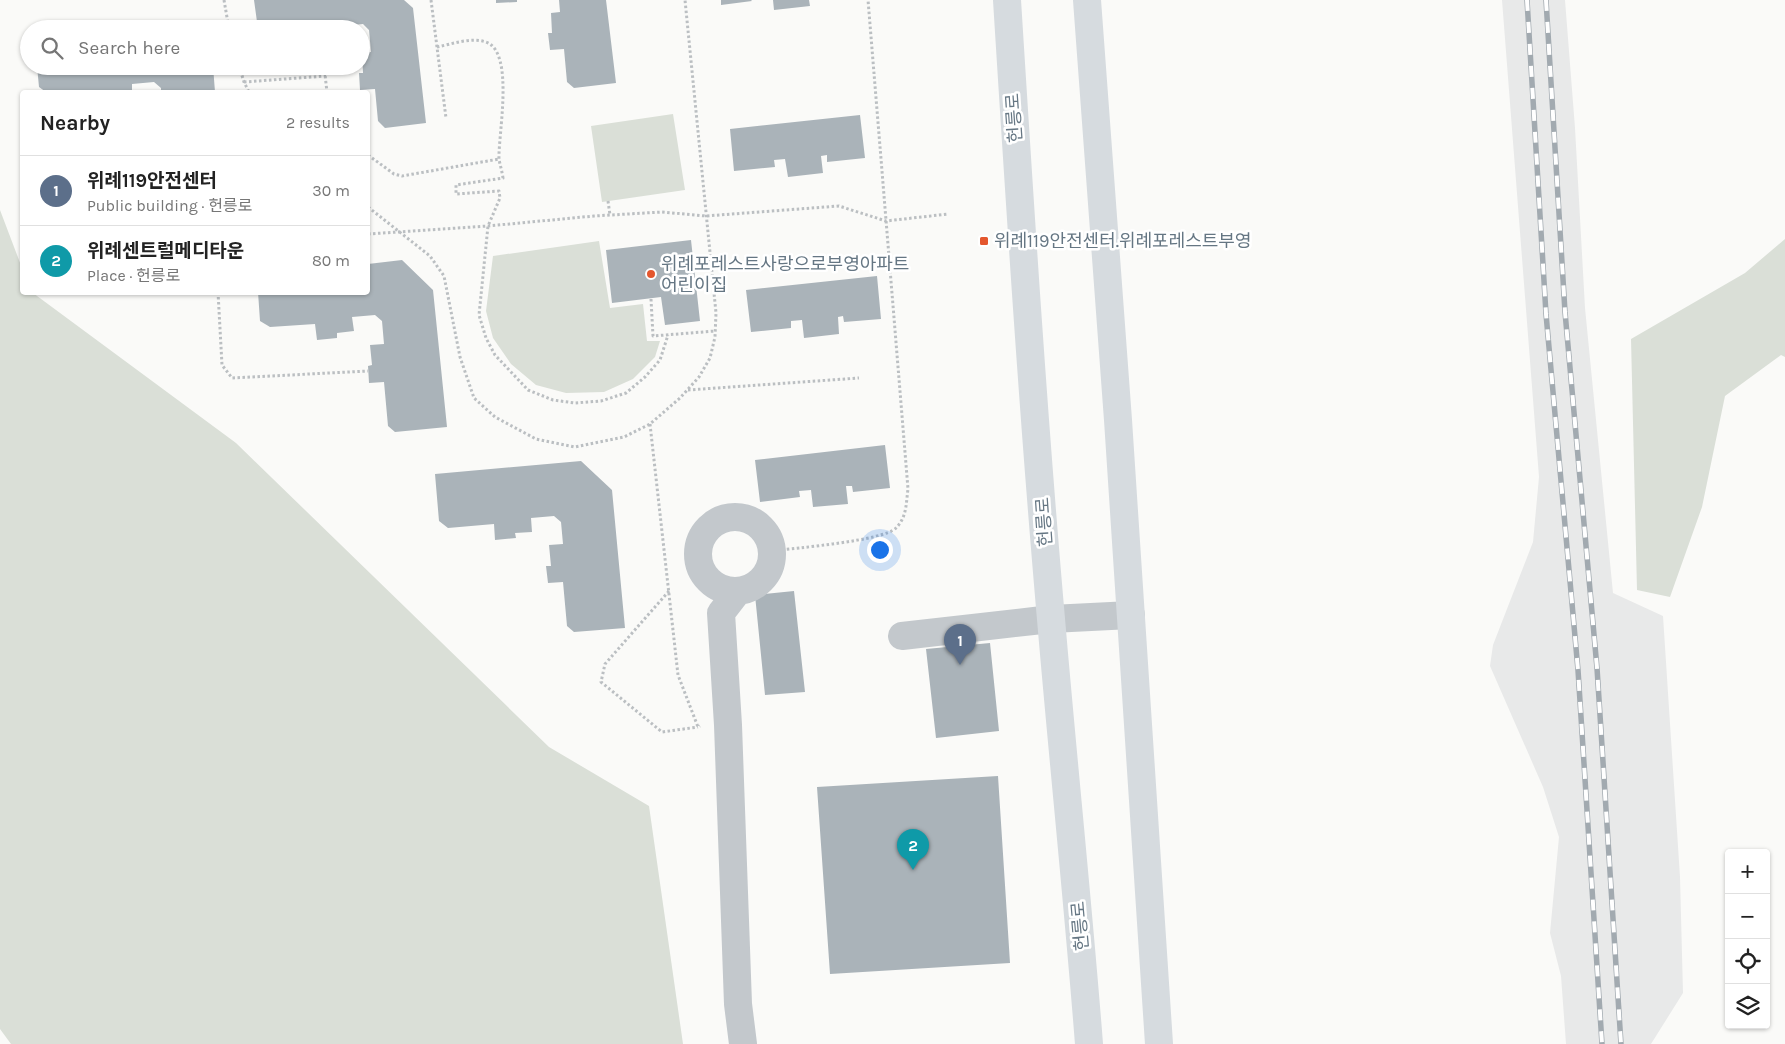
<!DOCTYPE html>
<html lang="en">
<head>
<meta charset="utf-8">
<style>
  body { margin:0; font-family:Karla,"Noto Sans KR",sans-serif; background:#f6f6f6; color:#222 }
  .controls { position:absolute; right:15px; bottom:15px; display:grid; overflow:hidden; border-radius:5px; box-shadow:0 1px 4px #0004 }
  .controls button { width:45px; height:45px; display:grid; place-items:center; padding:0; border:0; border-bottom:1px solid #e0e0e0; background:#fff; color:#222; font:25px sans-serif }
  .you { position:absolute; left:879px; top:549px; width:18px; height:18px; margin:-12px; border:4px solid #fff; border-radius:50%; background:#1a73e8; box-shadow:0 0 0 8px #1a73e833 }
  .badge { display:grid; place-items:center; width:32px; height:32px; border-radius:50%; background:#b45309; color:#fff; font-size:16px; font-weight:700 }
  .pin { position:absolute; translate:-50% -41px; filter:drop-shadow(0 1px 2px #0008) }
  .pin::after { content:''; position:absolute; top:26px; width:18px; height:15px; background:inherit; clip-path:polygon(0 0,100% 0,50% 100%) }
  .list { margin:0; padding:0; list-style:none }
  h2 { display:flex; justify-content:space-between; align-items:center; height:65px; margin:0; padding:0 20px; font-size:21px }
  h2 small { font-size:16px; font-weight:400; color:#767676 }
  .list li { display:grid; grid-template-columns:32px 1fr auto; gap:15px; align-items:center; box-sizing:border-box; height:70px; padding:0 20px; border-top:1px solid #e0e0e0 }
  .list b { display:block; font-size:19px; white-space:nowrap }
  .list p { margin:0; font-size:16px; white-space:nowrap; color:#767676 }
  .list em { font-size:16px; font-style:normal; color:#767676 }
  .icon { flex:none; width:28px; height:28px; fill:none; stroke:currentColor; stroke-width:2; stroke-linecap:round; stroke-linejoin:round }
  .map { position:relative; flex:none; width:1785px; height:1044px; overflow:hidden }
  .search { position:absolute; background:#fff; box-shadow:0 1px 4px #0004; left:20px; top:20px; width:350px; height:55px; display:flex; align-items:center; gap:12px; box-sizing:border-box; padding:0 18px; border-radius:28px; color:#767676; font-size:19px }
  .panel { position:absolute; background:#fff; box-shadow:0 1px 4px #0004; left:20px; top:90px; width:350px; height:205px; border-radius:5px }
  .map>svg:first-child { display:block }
  .built { fill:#e8e9e9 }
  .green { fill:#dadfd7 }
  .building { fill:#aab3b9 }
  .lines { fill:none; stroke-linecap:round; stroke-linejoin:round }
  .path { stroke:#bbbfc2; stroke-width:3; stroke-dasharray:2.5 2.5; stroke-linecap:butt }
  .minor { stroke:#c3c8cc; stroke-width:28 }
  .major { stroke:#d6dbdf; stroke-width:28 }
  .rail-casing { stroke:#a2aab0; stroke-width:5.5 }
  .rail { stroke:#fff; stroke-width:4; stroke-dasharray:11; stroke-linecap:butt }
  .poi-dot { fill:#e4572e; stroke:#fff; stroke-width:2 }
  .labels { text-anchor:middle; stroke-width:5; stroke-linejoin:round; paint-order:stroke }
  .street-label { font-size:18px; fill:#657683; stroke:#fff }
  .poi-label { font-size:18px; fill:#657683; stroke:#fff; text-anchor:start }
</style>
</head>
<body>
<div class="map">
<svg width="1785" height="1044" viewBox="0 0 1785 1044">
  <rect width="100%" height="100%" fill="#fafaf8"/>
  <path class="built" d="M1502,0H1565L1575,128L1585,308L1613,593L1663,616L1680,877L1683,993L1651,1044H1566L1561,976L1550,933L1559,837L1543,787L1490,666L1493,645L1533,542L1539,477Z"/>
  <path class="green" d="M673,114L685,190L602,202L591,126Z
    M0,210L22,268V292L33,293L236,443L549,747L649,806L683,1044H11L0,1029Z
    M1785,239V357L1781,355L1725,396L1702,507L1670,597L1637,590L1631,339L1745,273Z
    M599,241L610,308L643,304L647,341H660L655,357L633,379L604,392L566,393L536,385L511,364L493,338L486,311L493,256Z"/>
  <path class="building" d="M254,0H404L413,8L426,123L385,128L378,121L375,89L360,90L359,73H363L362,53L371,52L369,30L363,24L344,26V29H258Z
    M496,0H517V2L496,3Z
    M559,0H606L616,83L574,88L567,82L564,49L550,50L548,33H552L551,13L560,12Z
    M721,0H751L752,1L721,5Z
    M773,0H809L810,6L774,10Z
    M37,66H213L215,92H161V88L154,82L132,84V92H95L94,90L46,92L39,87Z
    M860,115L865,158L827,162V155L821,156L823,173L788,177L785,159L774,160L775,167L734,171L730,129Z
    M691,240L700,321L665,325L661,297L612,303L606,250Z
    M402,260L433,290L447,427L395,432L388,426L384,382L369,383L368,366L372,365L370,345L384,344L382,321L375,315L352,317L354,331L337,333V338L317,340L315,324L270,327L260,321L258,292H368V264Z
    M877,276L881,319L844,322L843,316L838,317L839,334L804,338L802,320L791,321V328L751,332L746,290Z
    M885,445L890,488L853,492L852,486H846L848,504L813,507L811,490L799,491L800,497L760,502L755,460Z
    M581,461L612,490L625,628L574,632L567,626L563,582L548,583L546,566H551L549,545L563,544L561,522L554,516L531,518L532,532L515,533L516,538L495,540L494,524L448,528L439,521L435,474Z
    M794,591L805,692L765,695L755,595Z
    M990,643L999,731L936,738L926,649Z
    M998,776L1010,963L830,974L817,787Z"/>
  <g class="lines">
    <path class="path" d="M224,0L229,29
      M431,0L446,118
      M437,47C452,44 471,37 486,42C515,52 498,135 499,159C500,165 502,171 503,178L456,185V194L499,191L500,198L488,226L479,315L486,338L495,355L528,390L553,400L575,403L601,401L626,393L645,377L660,360L668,335
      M239,66L244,82L249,92
      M324,66L327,92
      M244,82L326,76
      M368,155L394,174L402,176L499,159
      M608,201L610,215
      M368,207L430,256L444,276L460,357L474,398L495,417L536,439L575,447L624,437L650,424L680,398L699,377L710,358L715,337L716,313L685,0
      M368,234L488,226L594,216L662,212L706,216L839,206L886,221L948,214
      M218,292L222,365L232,378L368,371
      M651,299L653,336L715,331
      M688,390L859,378
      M650,424L678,675L698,727L700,726
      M772,551C795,548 883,541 896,528C907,517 906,503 908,489L868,0
      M669,591L605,664L601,682L662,732L698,727"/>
    <path class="minor" d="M698 554a37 37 0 1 1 74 0a37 37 0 1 1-74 0Z
      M738,591L721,613L728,725L738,1004L743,1044
      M902,636L1051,619L1131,615"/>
    <path class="major" d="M1007,0C1020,207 1033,413 1051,619C1063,761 1078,902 1089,1044
      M1087,0L1118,420L1159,1044"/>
    <g class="rail-casing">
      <path id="rail" d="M1527,0L1546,314L1578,670L1602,1044
        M1546,0L1565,312L1597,668L1621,1044"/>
    </g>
    <use href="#rail" class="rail"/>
  </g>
  <g class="poi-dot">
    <rect x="979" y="236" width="10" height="10" rx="2.5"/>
    <circle cx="651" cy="274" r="5"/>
  </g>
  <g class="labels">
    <g class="street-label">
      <text transform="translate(1014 118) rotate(-94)" y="6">헌릉로</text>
      <text transform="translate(1044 522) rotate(-94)" y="6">헌릉로</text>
      <text transform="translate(1080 926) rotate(-95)" y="6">헌릉로</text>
    </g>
    <g class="poi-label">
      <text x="994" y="247">위례119안전센터.위례포레스트부영</text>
      <text x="661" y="270">위례포레스트사랑으로부영아파트<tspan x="661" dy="21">어린이집</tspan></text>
    </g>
  </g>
</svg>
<div class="controls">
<button>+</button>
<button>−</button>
<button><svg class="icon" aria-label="locate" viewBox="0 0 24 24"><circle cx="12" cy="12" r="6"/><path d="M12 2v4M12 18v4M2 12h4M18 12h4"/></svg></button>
<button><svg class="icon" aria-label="layers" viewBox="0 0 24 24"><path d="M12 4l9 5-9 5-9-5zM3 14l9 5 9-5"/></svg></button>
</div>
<div class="you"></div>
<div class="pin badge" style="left:960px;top:665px;background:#5c6f8a">1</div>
<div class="pin badge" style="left:913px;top:870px;background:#0f9aa8">2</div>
<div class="search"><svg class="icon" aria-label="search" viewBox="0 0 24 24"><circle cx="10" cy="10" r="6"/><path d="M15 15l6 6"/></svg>Search here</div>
<section class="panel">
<h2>Nearby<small>2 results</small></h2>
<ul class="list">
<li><span class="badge" style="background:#5c6f8a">1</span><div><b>위례119안전센터</b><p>Public building · 헌릉로</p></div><em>30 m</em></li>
<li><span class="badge" style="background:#0f9aa8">2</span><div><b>위례센트럴메디타운</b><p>Place · 헌릉로</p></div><em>80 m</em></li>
</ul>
</section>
</div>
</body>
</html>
